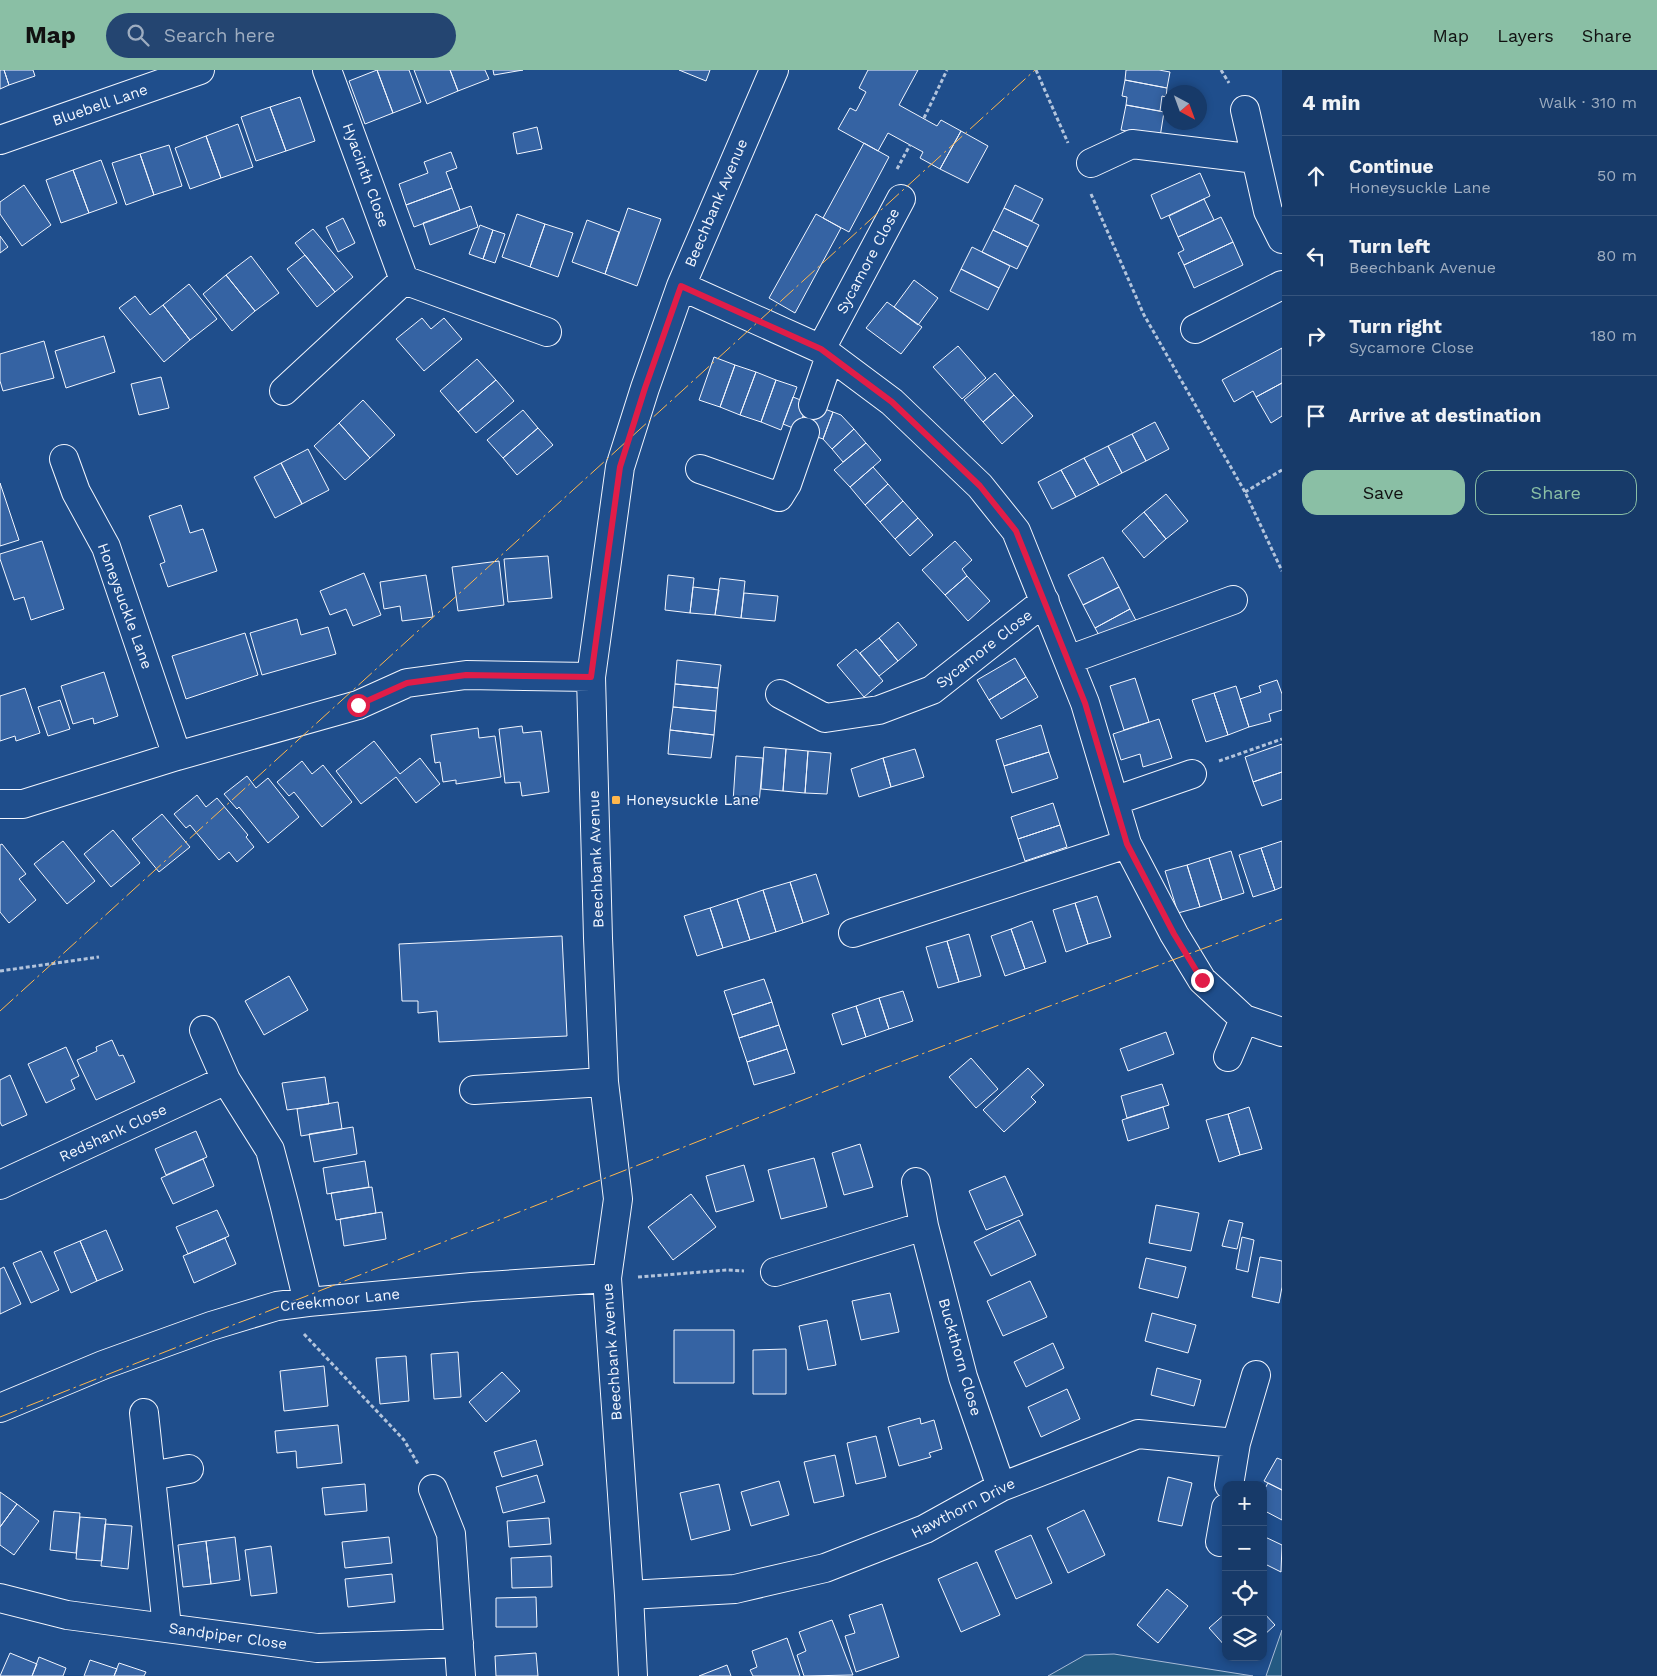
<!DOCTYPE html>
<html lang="en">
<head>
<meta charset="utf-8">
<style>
  body { margin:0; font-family:"Work Sans",sans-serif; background:#244571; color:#f1f3f6 }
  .controls { position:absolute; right:15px; bottom:15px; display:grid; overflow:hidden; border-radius:10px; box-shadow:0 2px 8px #0003 }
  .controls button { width:45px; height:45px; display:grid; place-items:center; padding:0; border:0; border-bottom:1px solid #36547d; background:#173a69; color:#f1f3f6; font:25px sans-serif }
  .compass { position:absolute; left:1162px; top:15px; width:45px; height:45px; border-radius:50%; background:#173a69; box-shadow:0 2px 8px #0003; rotate:139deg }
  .stop { position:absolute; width:15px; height:15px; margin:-11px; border:4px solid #e11d48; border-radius:50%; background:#fff }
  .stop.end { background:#e11d48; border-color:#fff; box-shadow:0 1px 5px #0008 }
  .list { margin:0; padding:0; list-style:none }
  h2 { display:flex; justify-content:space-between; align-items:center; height:65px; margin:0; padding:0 20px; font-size:21px }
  h2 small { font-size:16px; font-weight:400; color:#9eadc0 }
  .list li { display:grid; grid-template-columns:32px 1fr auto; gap:15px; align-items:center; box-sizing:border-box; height:80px; padding:0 20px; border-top:1px solid #36547d }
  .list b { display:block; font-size:19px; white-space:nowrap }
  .list p { margin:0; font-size:16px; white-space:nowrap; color:#9eadc0 }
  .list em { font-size:16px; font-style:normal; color:#9eadc0 }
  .actions { display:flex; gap:10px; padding:15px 20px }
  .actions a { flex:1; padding:11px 0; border:1px solid #8abfa5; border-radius:15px; text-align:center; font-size:18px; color:#8abfa5 }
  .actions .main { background:#8abfa5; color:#111 }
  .icon { flex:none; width:28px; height:28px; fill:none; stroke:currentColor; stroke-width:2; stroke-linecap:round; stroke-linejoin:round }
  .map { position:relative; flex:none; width:1282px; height:1606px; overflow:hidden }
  header { display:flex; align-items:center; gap:30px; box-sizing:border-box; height:70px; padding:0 25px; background:#8abfa5; color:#111 }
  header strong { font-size:24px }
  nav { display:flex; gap:28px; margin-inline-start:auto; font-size:18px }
  .search { width:350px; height:45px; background:#244571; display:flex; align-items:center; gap:12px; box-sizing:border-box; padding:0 18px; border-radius:28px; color:#9eadc0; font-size:19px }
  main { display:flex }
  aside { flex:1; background:#173a69 }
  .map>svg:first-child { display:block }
  .green { fill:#245a82; stroke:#a8bbd7 }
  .building { fill:#3563a3; stroke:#f2f6ff }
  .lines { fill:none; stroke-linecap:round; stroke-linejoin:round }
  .minor-casing { stroke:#f2f6ff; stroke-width:30 }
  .path { stroke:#b3c4dc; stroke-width:3; stroke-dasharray:4 2.5; stroke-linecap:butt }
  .minor { stroke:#1f4e8c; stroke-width:28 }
  .power { stroke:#ffb74d; stroke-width:1; stroke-dasharray:18 4 2.5 4; stroke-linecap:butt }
  .route { stroke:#e11d48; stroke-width:6 }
  .poi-dot { fill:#ffb74d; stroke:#1f4e8c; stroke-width:2 }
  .labels { text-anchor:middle; stroke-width:4; stroke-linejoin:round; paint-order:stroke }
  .street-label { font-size:15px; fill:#f2f6ff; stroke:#1f4e8c }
  .poi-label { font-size:15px; fill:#f2f6ff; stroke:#1f4e8c; text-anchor:start }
</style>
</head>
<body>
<header>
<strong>Map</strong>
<div class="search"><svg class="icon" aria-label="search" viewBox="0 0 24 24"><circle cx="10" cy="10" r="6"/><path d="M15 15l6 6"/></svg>Search here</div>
<nav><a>Map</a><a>Layers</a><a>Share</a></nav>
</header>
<main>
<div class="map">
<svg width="1282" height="1606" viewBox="0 0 1282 1606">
  <rect width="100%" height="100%" fill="#1f4e8c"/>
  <path class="green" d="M1282,1560V1606H1266Z
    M1114,1584L1253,1606H1048L1085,1585Z"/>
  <path class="building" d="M0,0H4L9,15L0,19Z
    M4,0H33L35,6L9,15Z
    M377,0L393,43L365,54L349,11Z
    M377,0H409L421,32L393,43Z
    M414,0H450L458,21L427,34Z
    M450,0H485L489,9L458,21Z
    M493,0H523L494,5Z
    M679,0H710L706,11Z
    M868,0H918L899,35L937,56L941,50L961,61L940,99L920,88L923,82L888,63L878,81L838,59L850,38L856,41L866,22L859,18Z
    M1126,0H1159L1170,2L1167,18L1125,10Z
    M1125,10L1167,18L1166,27L1162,26L1160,41L1126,35L1127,27L1122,26Z
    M300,27L315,71L286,81L270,37Z
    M1126,35L1164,42L1160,67L1121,60Z
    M270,37L286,81L256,91L241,47Z
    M238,54L253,97L221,108L206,66Z
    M537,57L542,79L517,84L513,63Z
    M961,61L988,76L968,113L940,99Z
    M206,66L221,108L190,119L175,78Z
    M864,73L889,87L849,162L823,148Z
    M169,75L182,116L154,125L140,84Z
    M451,82L457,98L446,102L452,118L406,135L399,114L428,103L424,92Z
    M140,84L154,125L126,135L112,93Z
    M101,90L117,133L89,143L73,100Z
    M73,100L89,143L61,153L46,110Z
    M1200,103L1210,126L1161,149L1151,125Z
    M24,115L51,155L22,176L0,144V132Z
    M1015,115L1043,129L1032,151L1004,138Z
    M452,118L460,140L414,157L406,135Z
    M1204,129L1214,150L1178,167L1169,146Z
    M471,136L478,157L430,175L423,153Z
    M628,138L661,149L637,216L605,204Z
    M1004,138L1039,155L1028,177L993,160Z
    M517,144L545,154L530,197L502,187Z
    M816,144L841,158L795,243L769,228Z
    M1221,147L1233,172L1184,195L1178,183L1184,180L1178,167Z
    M343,148L355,173L338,182L326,157Z
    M587,150L619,162L605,204L572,192Z
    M545,154L573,163L558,207L530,197Z
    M480,155L493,160L483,189L469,184Z
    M313,159L353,207L335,222L295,173Z
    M493,160L505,164L495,193L483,189Z
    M993,160L1028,177L1017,199L982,182Z
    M0,166L8,177L0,183Z
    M1233,172L1243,195L1194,218L1184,195Z
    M972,177L1010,196L999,218L961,199Z
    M305,185L335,222L317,237L287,199Z
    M251,186L279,223L255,241L226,205Z
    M961,199L999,218L988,240L950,221Z
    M226,205L255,241L232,261L203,224Z
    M914,210L938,228L918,255L894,237Z
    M189,214L217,249L190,270L163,235Z
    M135,226L150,245L163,235L190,270L164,292L119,238Z
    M887,232L922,257L901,284L866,258Z
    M422,248L431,259L444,248L462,269L424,301L396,269Z
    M104,266L115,302L66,318L55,281Z
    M44,271L54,308L3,321L0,311V284Z
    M958,276L986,308L962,329L933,297Z
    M1282,278V313L1256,327L1253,321L1234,332L1222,310Z
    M714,287L735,295L720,337L699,330Z
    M477,289L496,310L458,342L440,321Z
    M735,295L756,302L740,345L720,337Z
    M756,302L776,310L761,352L740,345Z
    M995,303L1014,325L983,352L964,330Z
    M161,307L169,338L139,345L131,314Z
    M496,310L514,331L476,363L458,342Z
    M776,310L797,317L781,360L761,352Z
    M1282,313V346L1271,353L1256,327Z
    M1014,325L1033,346L1002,374L983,352Z
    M793,327L808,333L798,360L783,354Z
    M363,330L395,365L370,388L339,353Z
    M808,333L833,342L823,369L798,360Z
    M523,340L538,358L503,388L487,370Z
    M833,342L841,345L854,359L832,379L823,369Z
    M1155,352L1169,379L1146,391L1132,364Z
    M339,353L370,388L345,410L314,376Z
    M538,358L553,375L517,405L503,388Z
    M854,359L866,373L843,392L832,379Z
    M1132,364L1146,391L1122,403L1108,376Z
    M866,373L881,390L850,417L834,400Z
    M1108,376L1122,403L1099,415L1084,388Z
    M308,379L329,420L302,434L281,393Z
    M1084,388L1099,415L1076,427L1061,400Z
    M281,393L302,434L275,448L254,407Z
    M873,397L888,414L865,435L850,417Z
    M1061,400L1076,427L1052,439L1038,412Z
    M0,413L19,470L0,476Z
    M888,414L903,431L880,452L865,435Z
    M1166,424L1188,451L1166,469L1144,442Z
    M903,431L918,448L895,469L880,452Z
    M181,435L190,463L203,459L217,501L168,517L160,494L165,492L149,446Z
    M1144,442L1166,469L1144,488L1122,461Z
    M918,448L933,465L910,486L895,469Z
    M42,471L64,539L31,550L24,527L14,530L0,489V484Z
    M955,471L972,490L962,499L967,506L945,525L922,500Z
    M548,486L552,528L508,532L504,489Z
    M1103,487L1119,517L1083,535L1068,505Z
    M499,491L504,535L458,541L452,497Z
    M364,503L381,545L353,556L346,539L330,545L320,521Z
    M426,505L433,547L402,551L400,536L384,539L380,512Z
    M668,505L694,508L690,543L665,540Z
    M967,506L990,531L968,551L945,525Z
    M720,508L745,511L741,548L715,545Z
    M693,517L719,520L715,545L690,543Z
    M1119,517L1130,539L1095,558L1083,535Z
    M744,523L778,526L775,551L741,548Z
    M1130,539L1142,562L1107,580L1095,558Z
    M297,549L301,565L328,557L336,584L262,605L250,563Z
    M898,552L917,575L898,591L879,568Z
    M245,563L258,605L186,629L172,586Z
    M879,568L898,591L879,606L860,583Z
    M856,579L883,611L864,627L837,595Z
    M1015,588L1026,607L989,630L977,610Z
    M677,590L721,595L718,618L675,614Z
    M104,602L118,646L94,654L93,648L73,654L61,616Z
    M1026,607L1038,627L1001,649L989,630Z
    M1135,608L1149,652L1124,660L1110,616Z
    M1277,610L1282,624V640L1269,644L1271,651L1249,657L1240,629L1261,622L1259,616Z
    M675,614L718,618L716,641L673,637Z
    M1236,616L1249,657L1228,665L1214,623Z
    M25,618L40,663L16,671L15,666L0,671V626Z
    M1214,623L1228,665L1206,672L1192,630Z
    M60,630L70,659L48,666L38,637Z
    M673,637L716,641L714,665L670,660Z
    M1159,649L1172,688L1143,697L1140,684L1121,690L1113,664Z
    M1041,655L1049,682L1004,696L996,670Z
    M522,656L523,663L541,661L549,722L522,726L520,712L505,713L499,659Z
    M478,658L479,668L495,666L501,707L456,714V710L443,712L440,692L435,693L431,665Z
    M670,660L714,665L711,688L668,684Z
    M374,671L400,704L420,688L440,714L416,733L396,707L361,734L336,701Z
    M1282,674V702L1253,712L1245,687Z
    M764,677L786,679L783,721L761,719Z
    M786,679L808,681L805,723L783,721Z
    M915,679L924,707L891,717L883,688Z
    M808,681L831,683L827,724L805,723Z
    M1049,682L1058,708L1012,723L1004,696Z
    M736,686L763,688L759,734L733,732Z
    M883,688L891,717L859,727L851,699Z
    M302,691L312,704L323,695L352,732L322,757L294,722L289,726L277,712Z
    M1282,702V729L1262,736L1253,712Z
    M247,706L256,718L268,708L299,747L268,773L239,737L237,739L224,724Z
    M197,725L206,737L217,728L248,765L246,767L254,777L237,792L229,782L219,790L190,755L186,758L174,744Z
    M1053,733L1060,755L1018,769L1011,747Z
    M162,744L190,777L159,802L132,769Z
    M1060,755L1067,777L1025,791L1018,769Z
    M113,760L140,793L111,817L84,784Z
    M63,771L95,811L67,834L34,794Z
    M1282,771V817L1275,820L1261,778Z
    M2,774L26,804L19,809L36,830L9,853L0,842V775Z
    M1261,778L1275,820L1253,827L1239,785Z
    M1231,781L1244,823L1222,830L1209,788Z
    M1209,788L1222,830L1200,837L1187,795Z
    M1187,795L1200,837L1178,843L1165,801Z
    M816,804L829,844L803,853L790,812Z
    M790,812L803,853L776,862L763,820Z
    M763,820L776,862L750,870L737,829Z
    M1097,826L1111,867L1088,874L1075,833Z
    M737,829L750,870L723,878L710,838Z
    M1075,833L1088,874L1066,882L1053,840Z
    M710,838L723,878L697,886L684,846Z
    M1032,851L1046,892L1025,899L1011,859Z
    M1011,859L1025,899L1005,906L991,866Z
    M969,864L981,906L959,912L947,871Z
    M562,866L567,966L439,972L437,941L418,943V931H402L399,874Z
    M947,871L959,912L938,918L926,877Z
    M289,906L308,940L264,965L245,931Z
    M764,909L772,932L732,945L724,921Z
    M903,921L913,951L889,959L879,928Z
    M879,928L889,959L866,967L856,936Z
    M772,932L779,955L739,968L732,945Z
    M856,936L866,967L842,975L832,944Z
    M779,955L787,979L747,992L739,968Z
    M1166,962L1174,984L1128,1001L1120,979Z
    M112,970L119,986L123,985L135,1012L96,1030L77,990L97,981L96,977Z
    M66,977L79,1006L71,1010L75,1019L46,1033L28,994Z
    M787,979L795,1003L754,1015L747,992Z
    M971,988L998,1019L976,1038L949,1007Z
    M1028,998L1044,1015L1031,1027L1036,1032L1004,1062L983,1040Z
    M10,1005L27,1045L2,1056L0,1052V1010Z
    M325,1007L329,1034L287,1040L282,1013Z
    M1162,1014L1169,1035L1127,1048L1121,1026Z
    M338,1032L342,1059L301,1066L297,1039Z
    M1163,1037L1169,1058L1128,1071L1122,1050Z
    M1249,1037L1262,1079L1240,1085L1228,1044Z
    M1228,1044L1240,1085L1219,1092L1206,1050Z
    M353,1057L357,1084L314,1092L309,1064Z
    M196,1061L207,1087L166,1105L155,1079Z
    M860,1074L873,1117L844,1125L832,1083Z
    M814,1088L827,1137L781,1149L768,1100Z
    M203,1089L214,1116L173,1134L161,1108Z
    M365,1091L369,1117L327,1124L323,1098Z
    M744,1095L754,1131L716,1142L706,1106Z
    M1005,1106L1023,1145L986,1160L969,1121Z
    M372,1117L376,1143L336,1150L331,1123Z
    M691,1124L716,1157L673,1190L648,1157Z
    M1156,1135L1199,1143L1191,1181L1149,1173Z
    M217,1140L229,1166L188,1184L176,1157Z
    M382,1142L386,1169L344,1176L340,1149Z
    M1019,1150L1036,1185L991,1206L974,1172Z
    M1229,1150L1243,1153L1237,1179L1222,1176Z
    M106,1160L123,1200L97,1211L80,1171Z
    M1242,1167L1254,1170L1248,1202L1236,1199Z
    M225,1168L236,1194L194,1213L183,1186Z
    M80,1171L97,1211L71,1223L54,1182Z
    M41,1181L59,1220L31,1233L13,1193Z
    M1260,1187L1282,1191V1217L1279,1233L1252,1227Z
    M1146,1188L1186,1197L1178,1228L1139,1218Z
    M4,1197L21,1234L0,1244V1199Z
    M1030,1211L1047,1247L1003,1266L987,1231Z
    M890,1223L899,1262L861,1270L852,1231Z
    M1152,1243L1196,1255L1188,1283L1145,1271Z
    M827,1250L836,1295L808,1300L799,1256Z
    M674,1260H734V1313H674Z
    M1053,1273L1064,1298L1026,1317L1014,1292Z
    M786,1279V1324H753V1280Z
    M458,1282L461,1327L434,1329L431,1284Z
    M406,1286L409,1331L380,1334L376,1288Z
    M324,1296L328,1336L284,1341L280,1301Z
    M1157,1298L1201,1310L1194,1336L1151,1325Z
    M502,1302L520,1321L486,1352L469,1332Z
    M1067,1319L1080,1349L1041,1367L1028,1337Z
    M920,1348L921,1354L934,1350L942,1379L929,1383L931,1387L899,1396L888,1357Z
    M338,1355L342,1393L297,1398L296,1381L277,1383L275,1361Z
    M876,1366L886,1407L856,1414L847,1373Z
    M536,1370L543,1395L502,1407L494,1382Z
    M835,1385L844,1426L814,1433L804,1392Z
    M1277,1388L1282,1390V1420L1264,1411Z
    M537,1405L545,1432L503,1443L496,1417Z
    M1168,1407L1192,1413L1182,1456L1158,1451Z
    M779,1411L789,1445L751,1456L741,1422Z
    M1268,1413L1282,1420V1450L1263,1440V1422Z
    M365,1414L367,1441L325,1445L322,1418Z
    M719,1414L730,1460L691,1470L680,1423Z
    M0,1422L17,1434L0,1457Z
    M17,1434L39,1451L14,1485L0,1475V1457Z
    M1084,1440L1105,1485L1068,1503L1047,1458Z
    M54,1441L80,1443L76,1483L50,1480Z
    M80,1447L106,1449L102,1491L76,1489Z
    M549,1448L551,1474L509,1477L507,1451Z
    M105,1454L132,1456L128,1499L101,1496Z
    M1031,1465L1052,1513L1016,1529L995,1481Z
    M1263,1466L1282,1475L1281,1502L1263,1493Z
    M235,1467L240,1510L211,1514L206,1471Z
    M389,1467L392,1493L345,1498L342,1472Z
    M206,1471L211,1514L183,1517L178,1475Z
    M271,1476L277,1523L251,1526L245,1480Z
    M551,1486L552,1517L512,1518L511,1488Z
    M977,1492L1000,1545L961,1562L938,1509Z
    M392,1504L395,1532L348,1537L345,1509Z
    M1167,1519L1188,1536L1158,1573L1137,1555Z
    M536,1527L537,1557H496V1528Z
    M882,1534L899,1587L856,1602L845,1566L855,1563L849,1545Z
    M1263,1542L1275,1555L1263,1566Z
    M1226,1543V1577L1209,1558Z
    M832,1550L853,1605L804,1606L797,1585L806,1581L799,1562Z
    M787,1568L800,1606H753L750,1600L757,1597L752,1581Z
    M10,1583L37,1594L32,1606H0Z
    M536,1583L538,1606H496L495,1586Z
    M39,1587L66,1598L63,1606H32Z
    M90,1590L117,1599L114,1606H84Z
    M119,1593L146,1602L144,1606H114Z
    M727,1595L731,1606H699Z"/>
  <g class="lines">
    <g class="minor-casing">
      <path id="minor" d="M327,0L404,210L547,262
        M1245,40L1268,141L1282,169
        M0,70L200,0
        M1091,93L1132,74L1256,89
        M681,216L821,279L892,332L980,416L1016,461L1085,633L1127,774L1174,864L1202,910L1244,949L1282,962
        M1195,259L1282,215
        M821,279L901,129
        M284,321L404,210
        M813,335L830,286
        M64,389L76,422L106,477L177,686
        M700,399L779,427L787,414L805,362
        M1068,590L1233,530
        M780,624L825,648L879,640L932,620L1045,531
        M1114,731L1192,704
        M0,734H23L177,686L358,635L407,613L466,605L591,607
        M853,863L1127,774
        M204,960L226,1010
        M1228,987L1244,949
        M474,1020L604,1012
        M916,1112L924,1156
        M0,1115L226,1010L270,1080L284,1133L308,1232
        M775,1202L924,1156L963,1307L1001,1417
        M0,1338L103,1295L211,1256L277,1236L308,1232L472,1217L607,1208
        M144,1343L167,1557
        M151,1406L189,1399
        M1229,1415L1236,1373L1256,1305
        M433,1419L451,1464L461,1606
        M1220,1472L1226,1438
        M629,1525L735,1519L825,1498L925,1459L1001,1417L1138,1364L1236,1373
        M0,1528L67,1545L317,1578L459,1573
        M633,1606L629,1525L607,1208L618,1129L604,1012L598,868L591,607L620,397L645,318L681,216L774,0"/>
    </g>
    <path class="path" d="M1036,0L1068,73
      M1221,0L1229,13
      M924,48L947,0
      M897,99L910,75
      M1091,124L1144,245L1245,422L1282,501
      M1245,422L1282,400
      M1219,691L1282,669
      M0,901L99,887
      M638,1207L727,1200L744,1201
      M304,1264L404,1370L418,1394"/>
    <use href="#minor" class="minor"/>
    <path class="power" d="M0,941L1035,0
      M0,1347L879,1000L1282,849"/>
  </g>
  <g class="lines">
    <path class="route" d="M358,635L407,613L466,605L591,607L620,397L645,318L681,216L821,279L892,332L980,416L1016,461L1085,633L1127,774L1174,864L1202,910"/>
  </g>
  <rect class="poi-dot" x="611" y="725" width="10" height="10" rx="2.5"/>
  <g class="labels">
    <g class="street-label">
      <text transform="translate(100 35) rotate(-19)" y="5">Bluebell Lane</text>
      <text transform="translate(366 105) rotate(70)" y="5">Hyacinth Close</text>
      <text transform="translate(716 133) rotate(-67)" y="5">Beechbank Avenue</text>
      <text transform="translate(868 191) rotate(-62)" y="5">Sycamore Close</text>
      <text transform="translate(125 536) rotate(70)" y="5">Honeysuckle Lane</text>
      <text transform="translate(984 579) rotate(-38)" y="5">Sycamore Close</text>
      <text transform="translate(596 789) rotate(-92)" y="5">Beechbank Avenue</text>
      <text transform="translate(113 1063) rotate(-25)" y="5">Redshank Close</text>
      <text transform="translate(340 1230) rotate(-6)" y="5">Creekmoor Lane</text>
      <text transform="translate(612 1282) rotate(-94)" y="5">Beechbank Avenue</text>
      <text transform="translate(960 1287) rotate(74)" y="5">Buckthorn Close</text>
      <text transform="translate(963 1438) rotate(-27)" y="5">Hawthorn Drive</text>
      <text transform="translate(228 1566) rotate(8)" y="5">Sandpiper Close</text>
    </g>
    <g class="poi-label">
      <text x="626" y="735">Honeysuckle Lane</text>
    </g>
  </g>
</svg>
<div class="controls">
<button>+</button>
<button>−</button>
<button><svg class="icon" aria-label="locate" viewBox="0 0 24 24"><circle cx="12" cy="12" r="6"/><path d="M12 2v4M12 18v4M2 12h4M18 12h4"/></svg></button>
<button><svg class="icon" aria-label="layers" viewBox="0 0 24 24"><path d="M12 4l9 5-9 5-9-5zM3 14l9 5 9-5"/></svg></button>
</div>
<svg class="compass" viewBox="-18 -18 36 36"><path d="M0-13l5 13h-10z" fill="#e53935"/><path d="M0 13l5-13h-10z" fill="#9eadc0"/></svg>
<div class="stop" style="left:358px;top:635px"></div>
<div class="stop end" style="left:1202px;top:910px"></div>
</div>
<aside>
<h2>4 min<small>Walk · 310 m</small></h2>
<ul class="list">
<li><svg class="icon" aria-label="ahead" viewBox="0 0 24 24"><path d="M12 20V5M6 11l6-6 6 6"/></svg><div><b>Continue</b><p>Honeysuckle Lane</p></div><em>50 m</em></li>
<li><svg class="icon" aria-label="left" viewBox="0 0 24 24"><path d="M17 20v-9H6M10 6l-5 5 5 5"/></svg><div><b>Turn left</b><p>Beechbank Avenue</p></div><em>80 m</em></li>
<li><svg class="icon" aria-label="right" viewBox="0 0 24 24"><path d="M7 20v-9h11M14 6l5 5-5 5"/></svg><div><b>Turn right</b><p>Sycamore Close</p></div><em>180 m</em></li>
<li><svg class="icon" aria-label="arrive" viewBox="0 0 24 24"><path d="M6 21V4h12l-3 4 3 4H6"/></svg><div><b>Arrive at destination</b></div></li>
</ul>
<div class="actions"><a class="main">Save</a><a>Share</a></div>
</aside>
</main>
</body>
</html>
